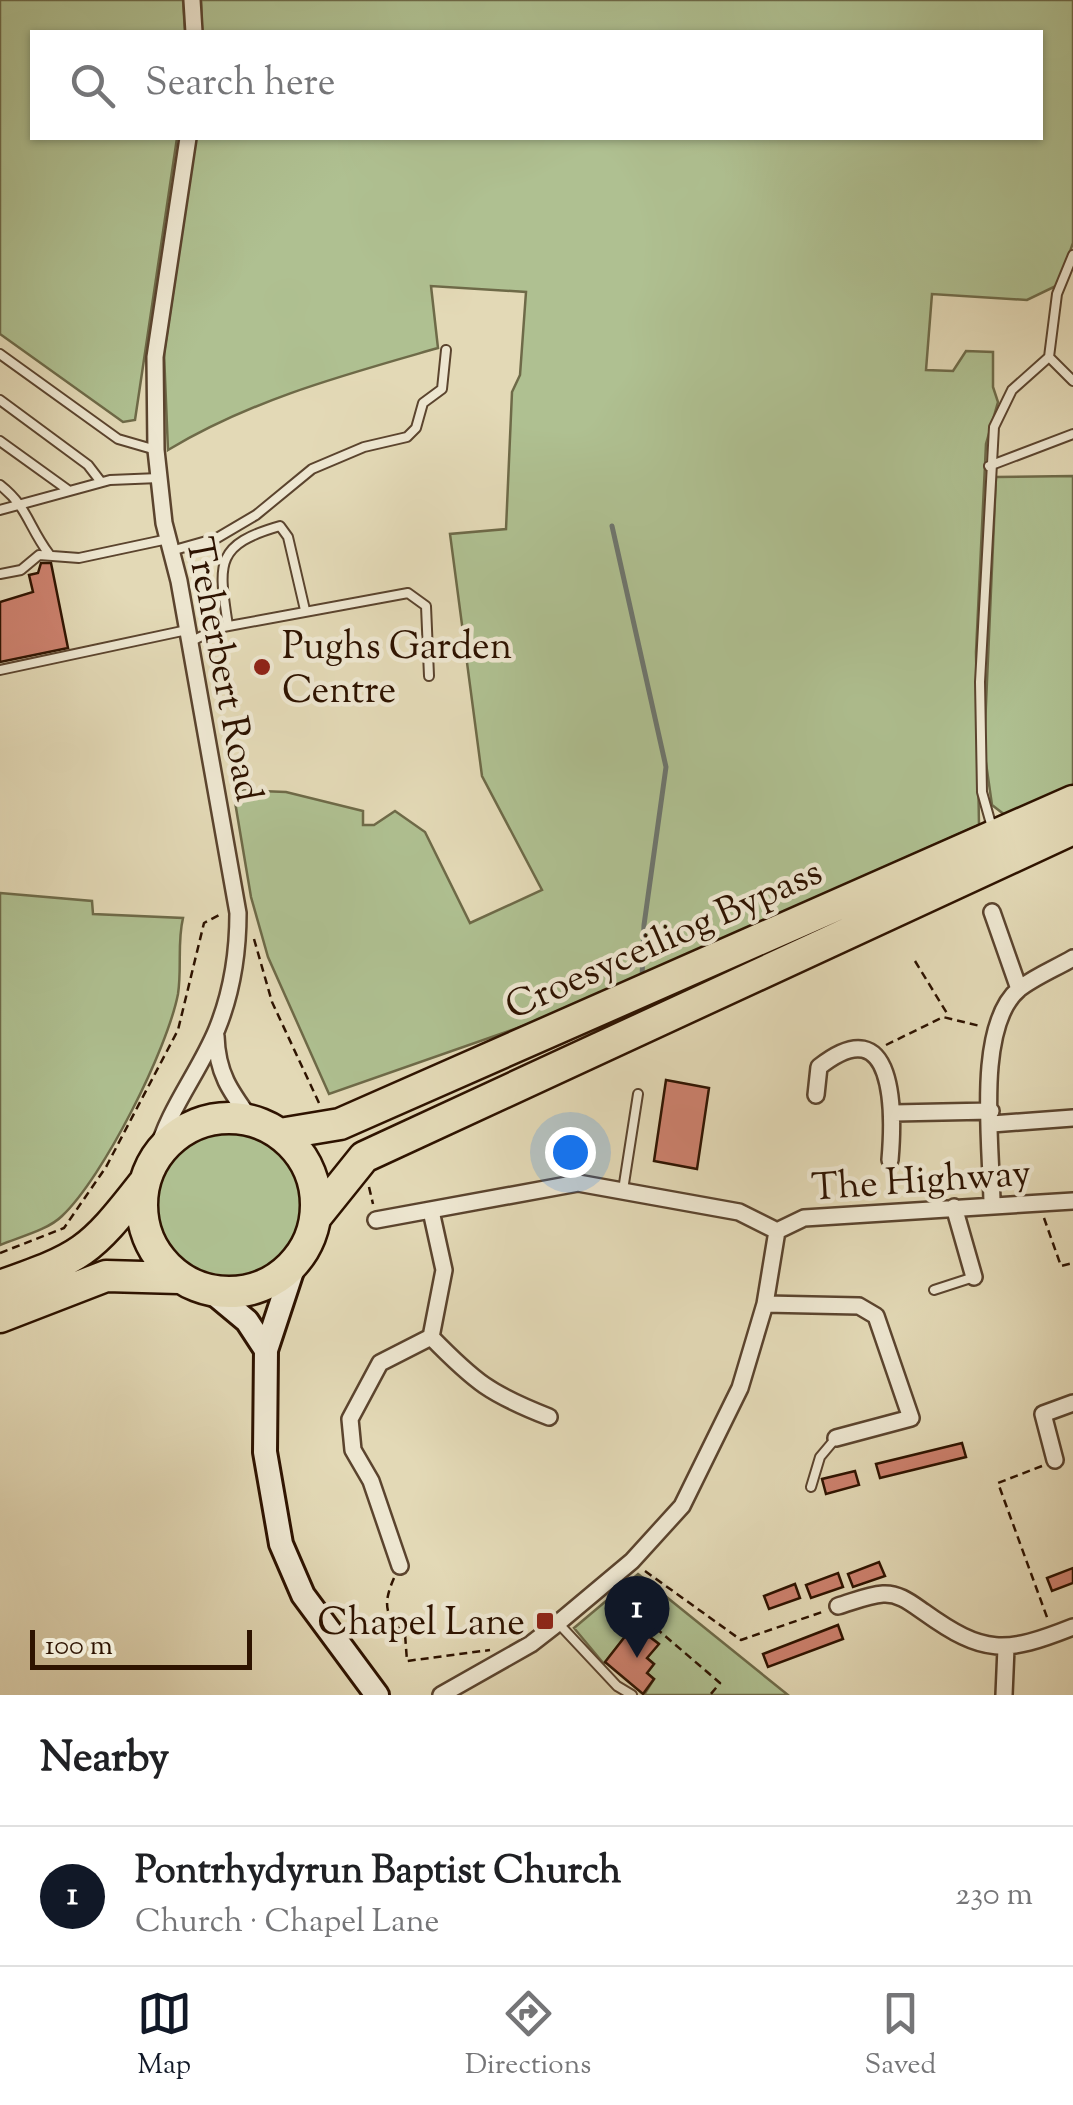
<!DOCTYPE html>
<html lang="en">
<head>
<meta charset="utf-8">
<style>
  body { margin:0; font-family:"Sorts Mill Goudy",serif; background:#f2f2f2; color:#202124 }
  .scale { position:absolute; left:30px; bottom:25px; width:222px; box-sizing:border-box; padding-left:10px; border:5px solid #2e1300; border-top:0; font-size:28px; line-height:35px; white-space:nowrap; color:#2e1300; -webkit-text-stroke:8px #ede6d0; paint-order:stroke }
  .you { position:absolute; left:570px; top:1152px; width:35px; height:35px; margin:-25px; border:8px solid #fff; border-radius:50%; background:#1a73e8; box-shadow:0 0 0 15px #1a73e833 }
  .badge { display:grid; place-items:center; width:65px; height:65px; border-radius:50%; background:#111827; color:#fff; font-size:32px; font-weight:700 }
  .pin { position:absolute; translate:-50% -82px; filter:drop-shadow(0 2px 5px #0008) }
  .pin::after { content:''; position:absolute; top:52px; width:35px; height:30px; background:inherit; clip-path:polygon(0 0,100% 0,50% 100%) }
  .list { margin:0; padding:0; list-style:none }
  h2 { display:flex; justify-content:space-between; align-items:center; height:130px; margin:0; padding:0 40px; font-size:42px }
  h2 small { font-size:32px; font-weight:400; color:#757577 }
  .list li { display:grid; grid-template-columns:65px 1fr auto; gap:30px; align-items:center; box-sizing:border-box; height:140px; padding:0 40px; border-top:2px solid #e0e0e0 }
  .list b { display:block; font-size:38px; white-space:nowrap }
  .list p { margin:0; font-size:32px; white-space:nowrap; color:#757577 }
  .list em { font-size:32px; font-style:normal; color:#757577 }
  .icon { flex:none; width:55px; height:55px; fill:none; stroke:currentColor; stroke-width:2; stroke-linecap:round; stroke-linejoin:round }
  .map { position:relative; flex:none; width:1073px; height:1695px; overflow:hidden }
  .search { position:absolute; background:#fff; box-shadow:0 2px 8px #0004; left:30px; right:30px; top:30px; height:110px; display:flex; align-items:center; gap:25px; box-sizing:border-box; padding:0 35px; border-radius:0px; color:#757577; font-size:38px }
  .sheet { height:270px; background:#fff }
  nav { display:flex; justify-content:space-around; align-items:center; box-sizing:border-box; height:140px; border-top:2px solid #e0e0e0; background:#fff; font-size:28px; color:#757577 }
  nav a { display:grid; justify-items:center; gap:5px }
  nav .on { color:#111827 }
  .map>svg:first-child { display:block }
  .green { fill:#afc091; stroke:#6e6a48; stroke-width:2.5 }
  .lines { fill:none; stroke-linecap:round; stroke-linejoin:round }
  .stream { stroke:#6e766e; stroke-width:5 }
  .building { fill:#cd816e; stroke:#2e1300; stroke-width:2.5 }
  .lane-casing { stroke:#5b442e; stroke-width:12 }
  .street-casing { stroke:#5b442e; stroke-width:20 }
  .secondary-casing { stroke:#2e1300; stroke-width:28 }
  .highway-casing { stroke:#2e1300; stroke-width:35 }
  .path { stroke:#2e1300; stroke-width:2.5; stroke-dasharray:8 5; stroke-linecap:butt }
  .lane { stroke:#ede6d0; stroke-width:8 }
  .street { stroke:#ede6d0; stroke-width:15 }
  .secondary { stroke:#ede6d0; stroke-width:22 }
  .highway { stroke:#e3d9b6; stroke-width:30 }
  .poi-dot { fill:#8f2418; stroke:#ede6d0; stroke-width:4 }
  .labels { text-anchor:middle; stroke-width:9; stroke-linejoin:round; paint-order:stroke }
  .poi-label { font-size:38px; fill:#2e1300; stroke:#ede6d0; text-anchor:start }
  .street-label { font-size:38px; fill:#2e1300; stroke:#ede6d0 }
</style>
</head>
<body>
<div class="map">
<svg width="1073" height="1695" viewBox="0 0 1073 1695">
  <rect width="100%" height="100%" fill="#e3d9b6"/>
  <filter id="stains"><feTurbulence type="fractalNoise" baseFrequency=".002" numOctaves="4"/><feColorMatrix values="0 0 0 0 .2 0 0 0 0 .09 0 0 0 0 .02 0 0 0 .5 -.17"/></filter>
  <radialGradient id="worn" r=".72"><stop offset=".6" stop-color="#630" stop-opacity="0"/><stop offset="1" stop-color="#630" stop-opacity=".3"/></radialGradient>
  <path class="green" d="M0,0H183L185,32H32V138H177L135,420L123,422L0,334Z
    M201,0H1073V243L1058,285L1027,300L932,294L926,370L953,371L966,351L993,352V387L998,402L986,444L976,652L979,825L546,1018L329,1094L268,957L251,897L233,790L286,792L363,811V825H374L395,811L425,832L470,923L542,890L482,776L450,534L506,529L512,392L520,375L526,292L431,286L438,348C344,375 253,399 168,450L164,353L196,138H1040V32H202Z
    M1073,476V785L1005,815L992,805L984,749L996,477Z
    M0,893L92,901L93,914L183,918C177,943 182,968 178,994C167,1050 104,1176 62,1216C48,1230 19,1237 0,1245Z
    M155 1205a74 74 0 1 1 148 0a74 74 0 1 1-148 0Z
    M638,1574L788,1695H644L654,1679L647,1673L654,1664L647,1658L658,1643L634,1625L604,1664L574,1628Z"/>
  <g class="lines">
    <path class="stream" d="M612,526L666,767L644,925L642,978"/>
  </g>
  <path class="building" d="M41,563H51L68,648L0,662V602L33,592L29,575L38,573Z
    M666,1080L709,1088L697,1169L654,1161Z
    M962,1443L966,1457L880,1478L876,1464Z
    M855,1471L859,1485L826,1494L822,1479Z
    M879,1562L885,1576L853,1587L848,1574Z
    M1073,1568V1583L1052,1591L1047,1578Z
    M838,1573L843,1587L811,1598L806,1585Z
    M795,1584L800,1598L769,1609L764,1596Z
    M634,1625L659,1644L647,1658L654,1664L647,1673L654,1679L643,1694L605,1662Z
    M838,1625L843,1639L768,1667L763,1654Z"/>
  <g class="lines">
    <g class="lane-casing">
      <path id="lane" d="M0,354L118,439L156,450
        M1049,357L1073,381
        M0,400L88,465L101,482
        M0,441L68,490
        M989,466L1073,434
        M0,485C28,507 28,526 49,554
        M0,510L110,480L159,478
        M171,551L217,538L256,515L312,469L364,447L407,437L416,428L423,403L442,389L446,350
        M0,574L21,570L39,555L79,558L168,539
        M228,626C219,565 213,545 280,526L288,537L305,610
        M190,642L218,628L408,593L426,606L429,676
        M0,670L187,630
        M993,831L982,792L980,682L994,427L1012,390L1049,357L1057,294L1073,255
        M623,1190L638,1094
        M934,1290L974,1277
        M811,1487L820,1457L836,1438
        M558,1623L617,1686L632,1695"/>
    </g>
    <g class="street-casing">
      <path id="street" d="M192,0L194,32
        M992,912L1019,989
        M216,1036C217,1073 230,1091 252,1121
        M816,1095L819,1067C896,1006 894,1113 890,1160
        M894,1113L991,1111
        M992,1124L1073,1118
        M156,1156C168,1109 199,1073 217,1029C232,992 238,953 238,913L179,581L164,523L156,450L155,357L188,138
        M992,1205C992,1150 974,1027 1019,989C1034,977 1056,968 1073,958
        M954,1207L974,1277
        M376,1220L578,1183L739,1212L777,1231
        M777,1231L804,1218L1073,1201
        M765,1304L859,1306L876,1316L911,1418L836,1438
        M431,1337C475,1382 490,1394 549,1417
        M1055,1460L1043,1414L1073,1403
        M400,1566L371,1481L353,1450L350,1419L380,1363L431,1337L444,1270L431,1211
        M838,1606C852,1602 868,1595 883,1594C899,1593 911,1603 924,1612C984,1655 1005,1654 1073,1627
        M441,1695L531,1644L558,1623L632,1561L682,1506L740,1388L765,1304L777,1231
        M1004,1695L1006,1648"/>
    </g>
    <g class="secondary-casing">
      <path id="secondary" d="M295,1262L266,1350L265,1452L281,1544L303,1595L377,1695
        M211,1291L247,1321L266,1350"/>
    </g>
    <g class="highway-casing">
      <path id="highway" d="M142 1205a87 87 0 1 1 174 0a87 87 0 1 1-174 0Z
        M280,1134L340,1124L1073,801
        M315,1218L364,1157L1073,829
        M0,1286C82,1257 89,1253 143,1184
        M0,1317L106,1276L179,1278"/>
    </g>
    <path class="path" d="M254,939L272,1002L319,1103
      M915,961L948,1015
      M886,1045L943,1017L980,1026
      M890,1173V1195
      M369,1187L373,1204
      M1044,1218L1061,1266L1073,1263
      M0,1253L64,1228L106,1167L178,1030L204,923L221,914
      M1042,1466L998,1483L1048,1620
      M645,1571L741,1640L825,1611
      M394,1578C383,1603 384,1616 405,1634L407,1661L490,1650
      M616,1594L720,1683L710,1695"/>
    <use href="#lane" class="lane"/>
    <use href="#street" class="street"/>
    <use href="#secondary" class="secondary"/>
    <use href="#highway" class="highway"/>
  </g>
  <g class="poi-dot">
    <circle cx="262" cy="667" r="10"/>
    <rect x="535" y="1611" width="20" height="20" rx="5"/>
  </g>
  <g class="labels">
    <g class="poi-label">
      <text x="282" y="658">Pughs Garden<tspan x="282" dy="44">Centre</tspan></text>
      <text x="525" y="1634" text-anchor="end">Chapel Lane</text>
    </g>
    <g class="street-label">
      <text transform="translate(225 669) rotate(79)" y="13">Treherbert Road</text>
      <text transform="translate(663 938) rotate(-24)" y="13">Croesyceiliog Bypass</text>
      <text transform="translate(921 1179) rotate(-4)" y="13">The Highway</text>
    </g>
  </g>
  <rect width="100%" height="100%" filter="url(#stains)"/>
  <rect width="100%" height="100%" fill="url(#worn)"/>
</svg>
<div class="scale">100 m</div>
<div class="you"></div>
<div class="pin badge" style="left:637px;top:1658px">1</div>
<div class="search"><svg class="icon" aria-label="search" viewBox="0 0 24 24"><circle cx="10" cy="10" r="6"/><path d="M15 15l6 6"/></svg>Search here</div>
</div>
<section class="sheet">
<h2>Nearby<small></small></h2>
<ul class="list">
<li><span class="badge">1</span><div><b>Pontrhydyrun Baptist Church</b><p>Church · Chapel Lane</p></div><em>230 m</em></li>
</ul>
</section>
<nav>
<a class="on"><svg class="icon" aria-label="map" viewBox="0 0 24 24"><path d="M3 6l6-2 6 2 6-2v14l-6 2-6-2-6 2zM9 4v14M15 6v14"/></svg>Map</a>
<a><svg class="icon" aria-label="directions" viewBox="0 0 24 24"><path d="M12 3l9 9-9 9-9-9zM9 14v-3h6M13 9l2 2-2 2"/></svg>Directions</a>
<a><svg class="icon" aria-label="saved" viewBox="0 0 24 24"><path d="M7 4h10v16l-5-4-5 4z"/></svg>Saved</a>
</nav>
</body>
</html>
